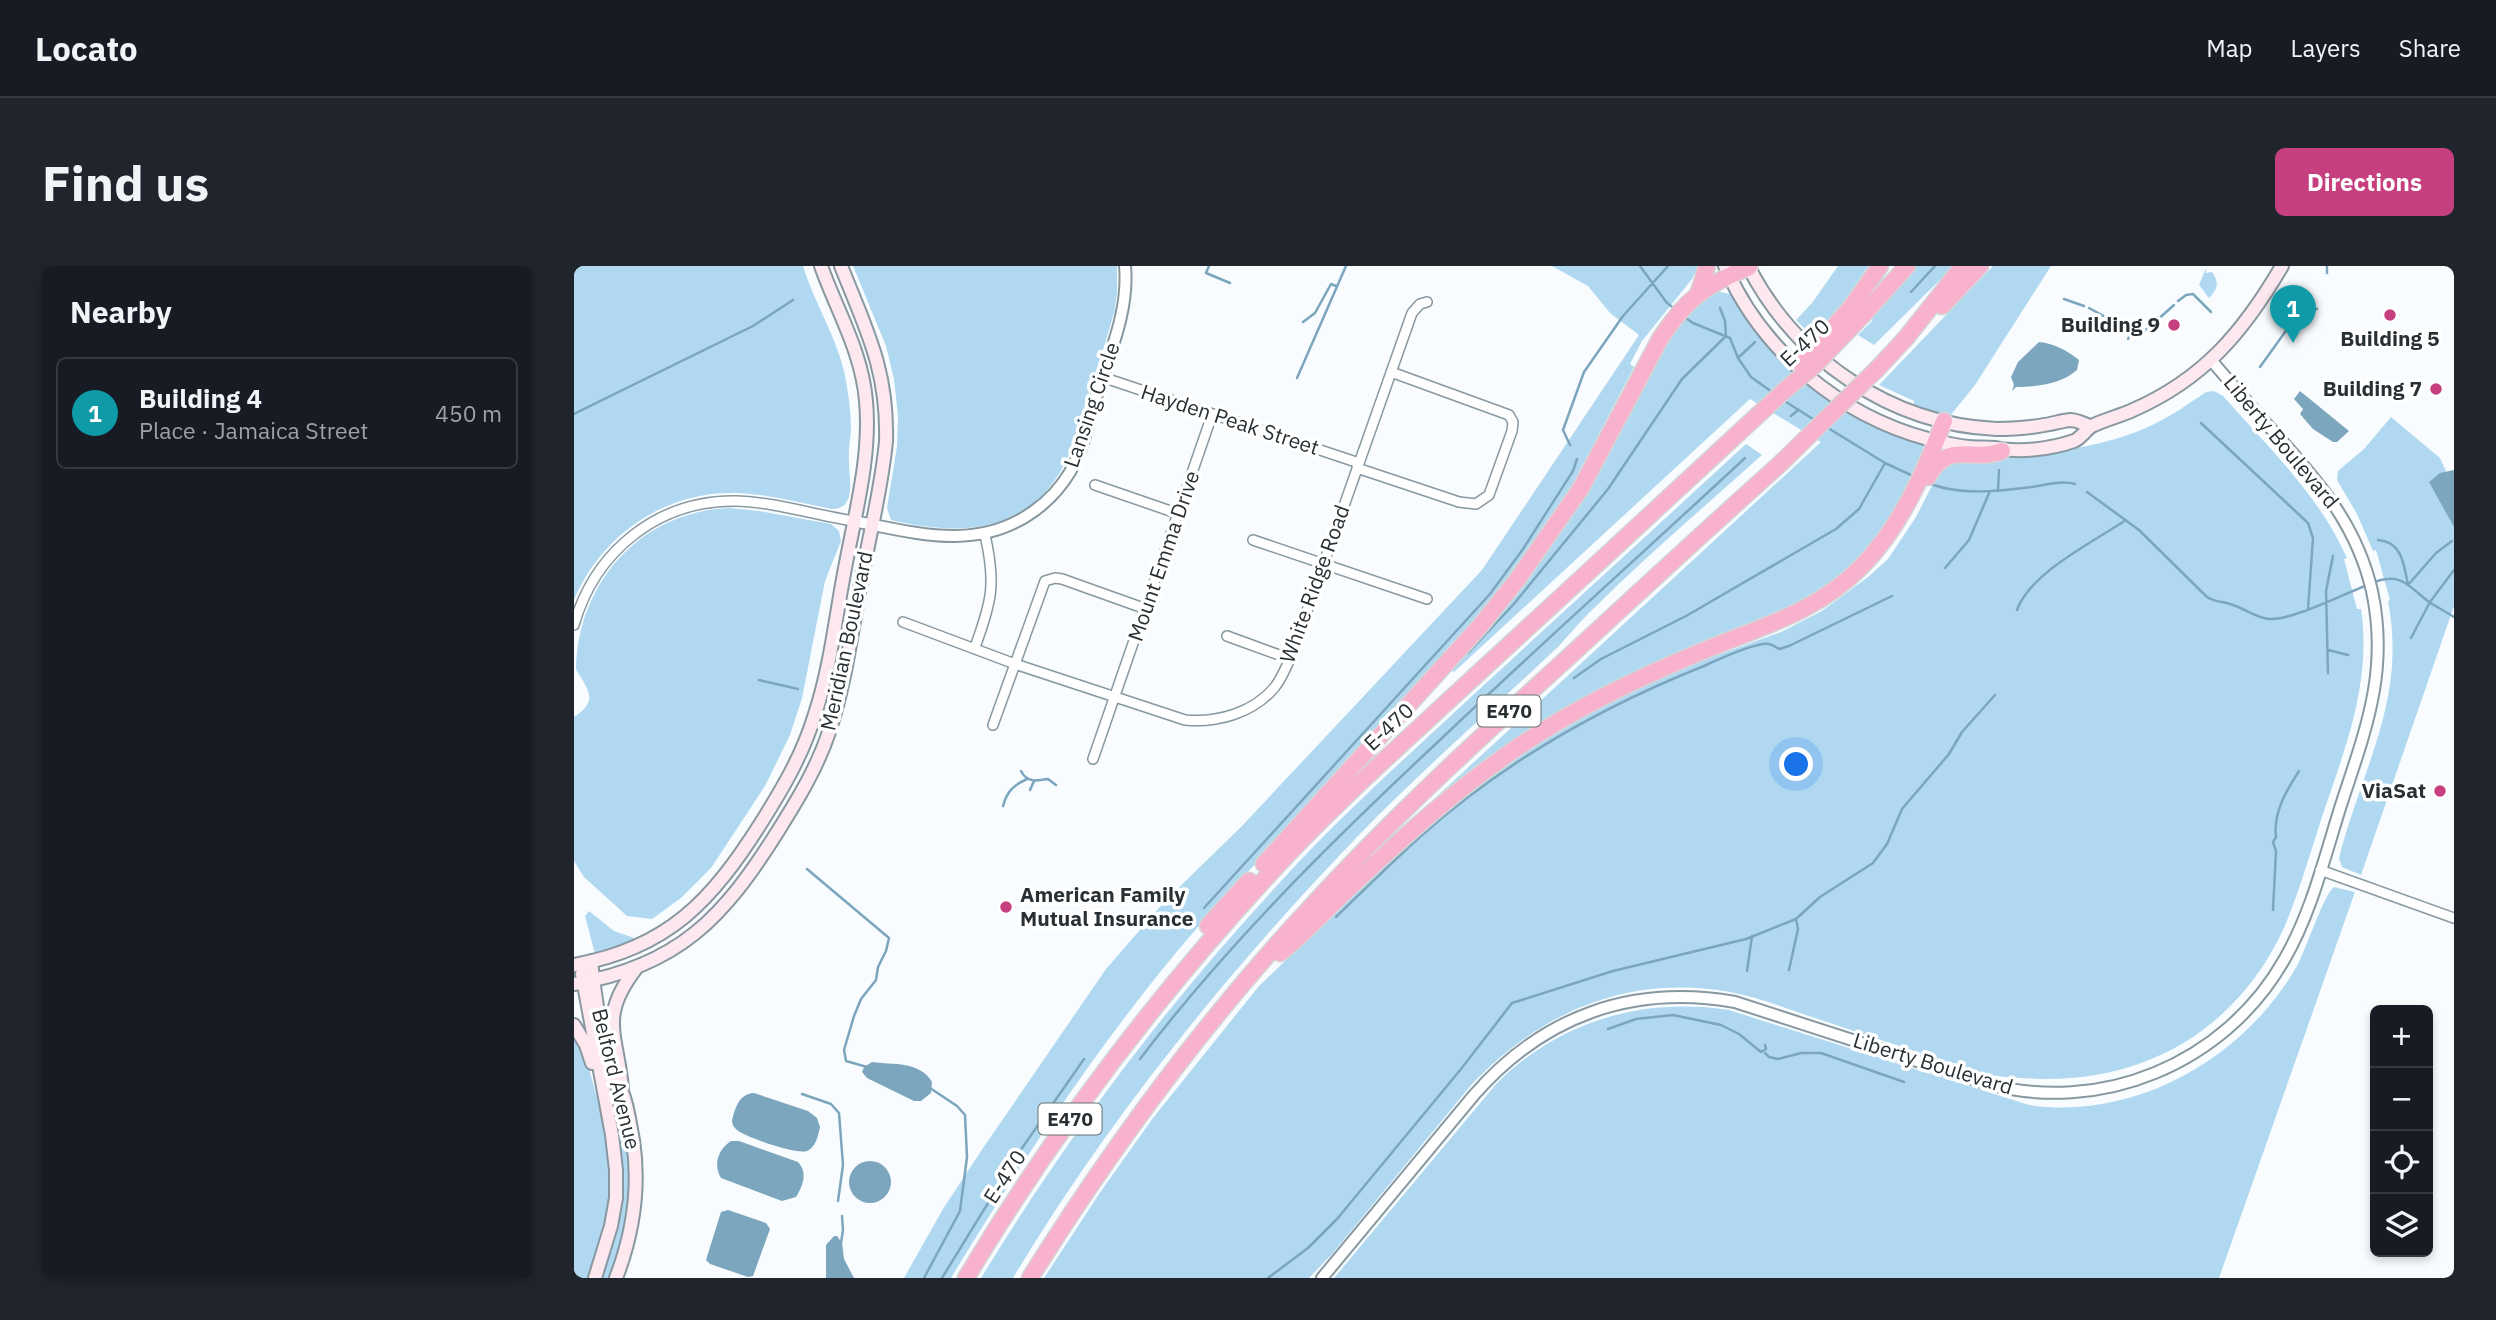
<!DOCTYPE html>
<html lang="en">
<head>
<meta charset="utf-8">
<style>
  body { margin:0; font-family:"IBM Plex Sans",sans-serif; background:#20242c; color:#f1f3f6 }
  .controls { position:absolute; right:21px; bottom:21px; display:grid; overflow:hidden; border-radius:10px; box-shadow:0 4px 10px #0003 }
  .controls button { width:63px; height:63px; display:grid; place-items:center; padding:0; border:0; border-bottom:2px solid #363941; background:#171b24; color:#f1f3f6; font:35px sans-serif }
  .you { position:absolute; left:1223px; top:499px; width:24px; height:24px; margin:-18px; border:5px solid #fff; border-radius:50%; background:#1a73e8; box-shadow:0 0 0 10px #1a73e833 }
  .badge { display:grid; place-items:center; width:46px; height:46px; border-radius:50%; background:#c64080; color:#fff; font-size:23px; font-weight:700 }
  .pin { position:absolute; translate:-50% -58px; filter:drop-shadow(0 2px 4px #0008) }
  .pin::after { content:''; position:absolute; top:37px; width:24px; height:21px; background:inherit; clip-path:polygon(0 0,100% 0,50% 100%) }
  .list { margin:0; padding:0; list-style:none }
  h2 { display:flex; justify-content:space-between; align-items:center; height:91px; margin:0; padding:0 28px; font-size:30px }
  h2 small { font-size:23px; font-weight:400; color:#9ea1a6 }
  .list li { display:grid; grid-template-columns:46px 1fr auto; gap:21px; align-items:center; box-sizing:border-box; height:112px; margin:0 14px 14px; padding:0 14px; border:2px solid #363941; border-radius:10px }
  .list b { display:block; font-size:26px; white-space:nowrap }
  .list p { margin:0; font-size:23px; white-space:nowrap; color:#9ea1a6 }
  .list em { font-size:23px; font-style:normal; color:#9ea1a6 }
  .icon { flex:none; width:38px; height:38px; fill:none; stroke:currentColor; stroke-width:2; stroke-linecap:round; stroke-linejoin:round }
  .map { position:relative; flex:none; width:1880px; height:1012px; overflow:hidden; border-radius:10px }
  header { display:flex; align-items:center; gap:42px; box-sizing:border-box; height:98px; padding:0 35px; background:#171b24; border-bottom:2px solid #363941 }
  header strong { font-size:33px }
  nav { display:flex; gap:38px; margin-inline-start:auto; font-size:24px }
  .intro { display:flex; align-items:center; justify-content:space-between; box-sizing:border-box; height:168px; padding:0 42px }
  h1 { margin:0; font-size:49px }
  .button { padding:18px 32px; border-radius:10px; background:#c64080; color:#fff; font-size:24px; font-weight:700 }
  main { display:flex; gap:42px; padding:0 42px }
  aside { flex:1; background:#171b24; border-radius:10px; box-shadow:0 4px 10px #0003 }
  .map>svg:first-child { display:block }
  .green { fill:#b0d9f1 }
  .water { fill:#7ba6be }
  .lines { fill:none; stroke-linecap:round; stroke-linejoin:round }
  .stream { stroke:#7ba6be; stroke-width:2.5 }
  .minor-casing { stroke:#8898a1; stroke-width:12 }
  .tertiary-casing { stroke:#8898a1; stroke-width:14 }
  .secondary-casing { stroke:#8898a1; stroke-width:16 }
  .motorway-casing { stroke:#d4d6d6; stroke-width:19 }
  .minor { stroke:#fff; stroke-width:9 }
  .tertiary { stroke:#fff; stroke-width:10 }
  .secondary { stroke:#fde8f0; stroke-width:12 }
  .motorway { stroke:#f8b2cd; stroke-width:16 }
  .motorway-bridge-casing { stroke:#d4d6d6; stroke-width:19; stroke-linecap:butt }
  .motorway-bridge { stroke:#f8b2cd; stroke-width:16 }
  .poi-dot { fill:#c64080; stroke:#fff; stroke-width:2.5 }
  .labels { text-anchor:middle; stroke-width:7; stroke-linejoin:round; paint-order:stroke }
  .shield { fill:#fff; stroke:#696e71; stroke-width:2 }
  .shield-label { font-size:19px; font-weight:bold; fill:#293034 }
  .poi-label { font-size:21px; font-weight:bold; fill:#293034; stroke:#fff; text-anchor:end }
  .street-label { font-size:21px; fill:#293034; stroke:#fff }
</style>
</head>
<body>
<header>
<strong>Locato</strong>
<nav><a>Map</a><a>Layers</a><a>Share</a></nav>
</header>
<div class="intro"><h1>Find us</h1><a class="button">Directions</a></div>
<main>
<aside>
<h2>Nearby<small></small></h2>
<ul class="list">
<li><span class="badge" style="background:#0f9aa8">1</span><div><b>Building 4</b><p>Place · Jamaica Street</p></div><em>450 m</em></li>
</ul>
</aside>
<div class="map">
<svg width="1880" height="1012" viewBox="0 0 1880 1012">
  <rect width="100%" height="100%" fill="#f8fcfe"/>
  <path class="green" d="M0,0H229C240,36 261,68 270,105C274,124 277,144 277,164C276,174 274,185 275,196C275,213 283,243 258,243C227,237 194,228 162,227C91,225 27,269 0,334Z
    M279,0H543V27L540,47C532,76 522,105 513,133C506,155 501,179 490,199C453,269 385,270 317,254L313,242L323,180L324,150L320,113L312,80Z
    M978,0H1124L1118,13L1068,75L1056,98L1060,101L994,227L974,260L918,337L695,584C569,711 469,860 377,1012H330L369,943L407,885L532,703L592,634L667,561L908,304L1065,69L1036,47L1014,20Z
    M1264,0H1294L1271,35L1239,71L1222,54L1238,37Z
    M1341,0H1380L1300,79L1284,69L1299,54L1296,52Z
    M1419,0H1477L1401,119L1376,150L1340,140V135L1305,119Z
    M1632,2V7L1638,6C1646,16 1643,24 1635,32L1625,19Z
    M1142,25L1156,28L1203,90L1247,129L1296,159L1351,178L1349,188L1317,249L1300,275L1265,312L1230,337L1137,374L861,537L860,533L1247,176L1176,133L880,406L874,402L925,345L1096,69L1117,43Z
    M1640,125L1649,130C1694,181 1745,229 1773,292L1770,293L1783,343H1787C1798,417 1771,482 1748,551C1736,588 1725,626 1710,662C1664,761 1577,814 1469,813C1449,812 1429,812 1409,808C1357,791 1305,773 1253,756C1221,746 1189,732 1156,726C1055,708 968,745 898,818L758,988L735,1012H470L527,925L579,852L685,720L855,556L925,501L1014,445L1092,408L1207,366L1248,345L1294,311L1314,293L1342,251L1369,198C1430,191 1505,188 1562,166C1587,157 1610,141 1632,126Z
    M1817,151L1866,192L1880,223V340L1787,609L1768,601L1765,592C1788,501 1833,434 1814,335L1816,334L1802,284L1799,285L1783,248L1763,214L1764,205L1790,183Z
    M1172,178L1188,189C1130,241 1070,292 1014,348C1004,358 994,370 984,381C917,444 848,504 784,570C655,704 535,852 439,1012H407C495,868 595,735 710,612C769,547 835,489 899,429C990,345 1081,262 1172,178Z
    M156,242L185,245L257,258L265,265L267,275L251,315L228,432L216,469L191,520L137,602L107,632L78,653L53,650L10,611L0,595V451C27,434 12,422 2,403C4,316 67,245 156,242Z
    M1760,621L1781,626L1645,1012H760L923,817C986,755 1068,731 1155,744L1455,839C1563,855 1673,790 1724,698C1733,681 1750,628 1760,621Z
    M15,645L40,665L60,672L61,674L21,688L11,650Z
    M0,766C11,787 17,809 23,832C41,896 40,950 14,1012H0Z
    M41,834C66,892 56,953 36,1012H26L44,955L37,835Z"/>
  <path class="water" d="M1465,76C1479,77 1494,85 1505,94L1503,104C1488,118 1461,121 1442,121L1438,125L1440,119L1437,111L1444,96Z
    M1726,125L1775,165L1763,176H1759L1739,163L1726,148L1729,143L1720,133Z
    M1880,204V261L1855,216L1866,207Z
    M298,796C319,799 346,795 358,816L357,827L347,835H340L293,812L288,806L290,801Z
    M180,827L234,845L243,852L246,861C244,870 242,881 233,885C223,889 171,871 163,864C159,860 159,860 158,855C161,842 165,828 180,827Z
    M157,875H165L224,896C234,906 229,920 222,931L208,935L147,912C139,899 144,883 157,875Z
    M275 916a21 21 0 1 1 42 0a21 21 0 1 1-42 0Z
    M154,944L192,957L196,963L179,1010L174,1011L136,998L132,994L147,946Z
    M260,970H263L268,977L270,993L280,1012H252V979Z"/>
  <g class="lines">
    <path class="stream" d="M635,0L632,7L656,17
      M1066,0L1093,37L1101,43
      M1753,0V7
      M1337,26L1361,0
      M1490,33L1510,40
      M1604,35L1612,29L1619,28L1637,46
      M1515,42L1537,54
      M1109,50L1119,57L1156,72L1164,92L1177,111L1198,126
      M729,56L741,47L757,18L762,20
      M1581,56L1600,39
      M1544,58L1558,65L1554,73
      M1566,70L1575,61
      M1164,92L1181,76
      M1686,101L1724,48L1733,42L1743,43
      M723,112L772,0
      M1209,134L1242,155
      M0,148L179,60L219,34
      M1217,150L1224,144
      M1627,157L1734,257L1739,272L1734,343
      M1254,162L1311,197L1339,210
      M996,179L989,164L1010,106L1049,50L1094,0
      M1355,217C1384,230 1427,225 1458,221C1472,219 1488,214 1501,218
      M1424,225L1425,204
      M1513,226L1565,264L1633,331C1642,337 1650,335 1659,339C1671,343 1683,352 1695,353C1717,355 1771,327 1794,319
      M1804,274C1829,276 1830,300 1834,319
      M1371,302L1395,274L1416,225
      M1801,316C1828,306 1835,321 1855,336C1863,341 1872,346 1880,351
      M1834,319L1862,287L1878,275
      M1443,344C1456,307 1519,276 1552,254
      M1837,372L1856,336L1880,304
      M1754,384L1774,389
      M894,387L939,339L1034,223L1108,113L1152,70L1151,55L1146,42
      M1754,407L1752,325L1759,290
      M1000,412L1027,393L1112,350L1262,263L1285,243L1311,197
      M185,414L224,423
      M447,505C453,517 463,515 474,513L482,519
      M456,524L460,515
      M429,540C433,525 440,519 453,513
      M233,603L315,672L312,685L304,701L302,714L287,733L280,750L270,784L272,795L293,801
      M630,642L916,328L949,283L999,205L1003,193
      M1699,644L1702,585L1699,576L1702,571C1699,547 1712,525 1725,505
      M762,651C790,624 818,596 847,570C930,496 1027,441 1130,400C1143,394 1182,376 1195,378C1199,379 1202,381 1205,383L1215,380L1318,330
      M1215,704L1224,663L1222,653
      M1173,705L1178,670
      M1034,763L1062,753L1099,749L1147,759L1165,768L1187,786L1192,783L1191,779
      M1191,787L1195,791L1204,793L1227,787H1247L1330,816
      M566,793C655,676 760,573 867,473C967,378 1070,286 1171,192
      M228,828L257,838L265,847L269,899L264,935
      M267,977L269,964L268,950
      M350,1012L386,945L393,891L391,849L383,840L356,822
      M368,1012L446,885L510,793
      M694,1012L734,982L763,953L887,803L938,737L1039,705L1172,673L1222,653L1246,631L1299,597L1313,578L1328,543L1375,488L1388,466L1421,429"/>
    <g class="minor-casing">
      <path id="minor" d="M528,111L785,197
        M783,202L885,236L902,238L915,229L938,165L939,156L935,149L817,106
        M521,219L605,248
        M679,274L853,333
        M329,356L441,398L611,454C643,457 679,447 700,422C707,414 711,403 716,393L838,47L846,38L853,36
        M0,359C21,285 84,234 162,235C201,236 241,249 280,255
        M653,370L716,393
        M401,381C418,335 422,317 411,269
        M419,459L471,315L481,312L488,313L572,343
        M519,493L638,149
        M1746,604L1880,652"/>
    </g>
    <g class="tertiary-casing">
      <path id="tertiary" d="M280,255C342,267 404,286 460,245C474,235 487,221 496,206C510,181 516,152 524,125C537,84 555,43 551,0
        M748,1012L900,829C969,750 1058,718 1161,736L1411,817C1525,850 1651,798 1710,694C1738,646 1751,589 1768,536C1792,463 1815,404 1798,325C1783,261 1749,221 1707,174C1683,147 1660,121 1637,94"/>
    </g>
    <g class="secondary-casing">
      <path id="secondary" d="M1151,0C1187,84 1265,149 1354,173C1367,176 1381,180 1395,181C1404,182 1413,181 1421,182C1445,187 1477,183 1500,175C1508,172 1512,162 1520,159C1533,153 1546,150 1559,144C1630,113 1670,65 1708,0
        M1174,0C1222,93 1316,158 1422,163C1438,163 1454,162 1470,159C1478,158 1487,155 1496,154C1503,154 1510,158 1516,160
        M17,695C21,732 27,772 38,807C40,814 45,820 48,826C54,840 56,859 59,874C66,921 59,968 42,1012
        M0,699C95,682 138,634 187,557C209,522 229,488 241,448C257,400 262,347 272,297C282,244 297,189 292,135C288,86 263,45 247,0
        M8,708L38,869L42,904V932L37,960L21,1012
        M0,718C105,700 150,651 204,565C224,533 243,502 255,466C272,416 278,362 288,311C296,266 308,220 312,175C314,104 292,63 267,0
        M0,759L12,779L18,797
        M48,822C43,767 24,751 63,701"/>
    </g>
    <g class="motorway-casing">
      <path id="motorway" d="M1125,26L1133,0
        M1278,40L1306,0
        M1368,40L1406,0
        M1290,48L1333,0
        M1304,102L1332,72L1389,0
        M1354,211C1374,173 1399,197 1428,185
        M690,598L907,359L943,314L1007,222L1086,73C1111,34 1131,19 1175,1
        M634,660L675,615
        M706,687C731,667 753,643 775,622C831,569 887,519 950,477C1005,440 1064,412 1124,387C1182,362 1241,348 1287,301C1326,262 1350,207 1370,155
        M392,1012C480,865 583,729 700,603C766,532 840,467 911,401C1011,309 1112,216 1211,124
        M456,1012C538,881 630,756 735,643C814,556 900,477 987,398C1060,331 1132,264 1206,198"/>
    </g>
    <use href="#minor" class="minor"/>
    <use href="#tertiary" class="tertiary"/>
    <use href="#secondary" class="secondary"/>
    <use href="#motorway" class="motorway"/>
    <g class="motorway-bridge-casing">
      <path id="motorway-bridge" d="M1227,98L1278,40
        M1211,124L1241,99L1290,48
        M1206,198L1304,102"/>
    </g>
    <use href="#motorway-bridge" class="motorway-bridge"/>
  </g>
  <g class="poi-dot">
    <circle cx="1816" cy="49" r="7"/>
    <circle cx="1600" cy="59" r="7"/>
    <circle cx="1862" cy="123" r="7"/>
    <circle cx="1866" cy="525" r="7"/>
    <circle cx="432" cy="641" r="7"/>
  </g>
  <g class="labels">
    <g class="shield">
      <rect x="903.5" y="429.5" width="63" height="31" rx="5"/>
      <rect x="464.5" y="837.5" width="63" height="31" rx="5"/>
    </g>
    <g class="shield-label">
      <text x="935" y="452">E470</text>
      <text x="496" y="860">E470</text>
    </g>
    <g class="poi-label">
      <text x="1586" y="66">Building 9</text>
      <text x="1816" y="80" text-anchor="middle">Building 5</text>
      <text x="1848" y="130">Building 7</text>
      <text x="1852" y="532">ViaSat</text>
      <text x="446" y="636" text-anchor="start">American Family<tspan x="446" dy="24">Mutual Insurance</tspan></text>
    </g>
    <g class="street-label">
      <text transform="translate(1231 77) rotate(-43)" y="7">E-470</text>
      <text transform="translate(518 139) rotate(-71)" y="7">Lansing Circle</text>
      <text transform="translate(656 154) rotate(18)" y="7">Hayden Peak Street</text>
      <text transform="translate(1707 176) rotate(50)" y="7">Liberty Boulevard</text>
      <text transform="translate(590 290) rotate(-71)" y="7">Mount Emma Drive</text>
      <text transform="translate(741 318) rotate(-70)" y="7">White Ridge Road</text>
      <text transform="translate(273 375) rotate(-78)" y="7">Meridian Boulevard</text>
      <text transform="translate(815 461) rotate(-43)" y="7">E-470</text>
      <text transform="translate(1359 798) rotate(17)" y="7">Liberty Boulevard</text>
      <text transform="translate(42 813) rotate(76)" y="7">Belford Avenue</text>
      <text transform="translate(431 911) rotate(-57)" y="7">E-470</text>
    </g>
  </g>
</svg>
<div class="controls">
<button>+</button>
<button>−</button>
<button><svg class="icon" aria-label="locate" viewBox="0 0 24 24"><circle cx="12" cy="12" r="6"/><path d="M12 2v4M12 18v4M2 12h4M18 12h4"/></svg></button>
<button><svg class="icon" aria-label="layers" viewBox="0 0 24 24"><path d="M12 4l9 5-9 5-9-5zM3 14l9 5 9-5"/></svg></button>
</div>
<div class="you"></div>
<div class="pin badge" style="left:1719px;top:77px;background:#0f9aa8">1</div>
</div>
</main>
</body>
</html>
